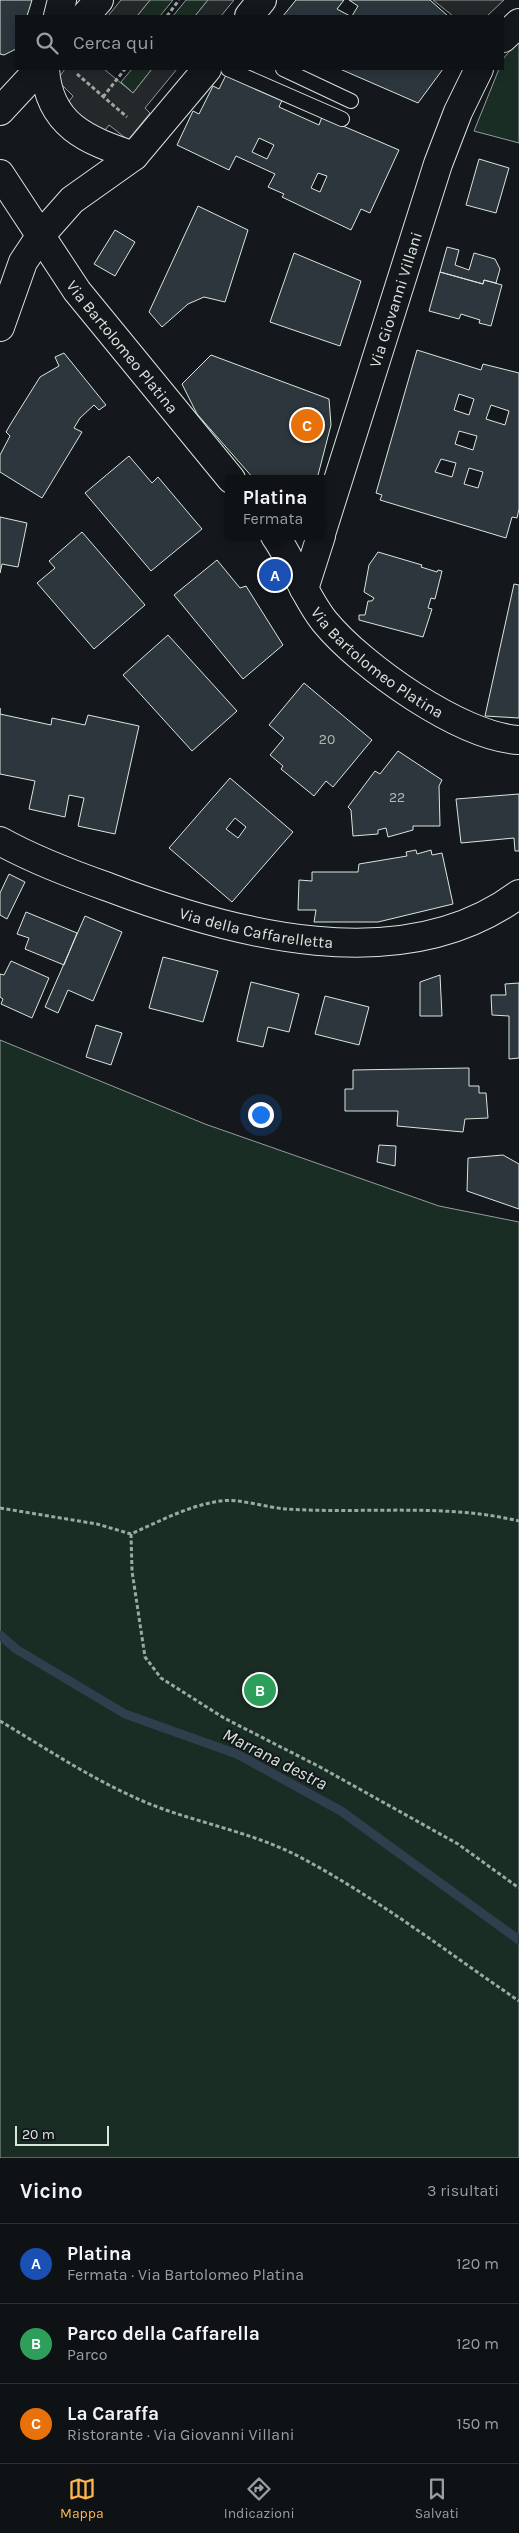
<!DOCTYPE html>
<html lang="it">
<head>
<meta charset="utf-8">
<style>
  body { margin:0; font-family:Karla,sans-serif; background:#1d2022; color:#f1f3f6 }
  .scale { position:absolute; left:15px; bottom:12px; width:94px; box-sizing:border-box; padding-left:5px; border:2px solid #d8e6dc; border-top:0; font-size:14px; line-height:18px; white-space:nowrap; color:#d8e6dc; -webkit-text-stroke:4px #14181c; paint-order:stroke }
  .you { position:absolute; left:260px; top:1114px; width:18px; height:18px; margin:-12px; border:4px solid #fff; border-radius:50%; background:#1a73e8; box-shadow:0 0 0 8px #1a73e833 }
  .badge { display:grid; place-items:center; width:32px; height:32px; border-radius:50%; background:#ffb74d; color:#fff; font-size:16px; font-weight:700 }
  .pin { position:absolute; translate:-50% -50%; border:2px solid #fff; box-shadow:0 1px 5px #0006 }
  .popup { position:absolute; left:225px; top:475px; width:100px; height:65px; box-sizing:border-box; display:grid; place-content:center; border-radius:0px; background:#0f1215; filter:drop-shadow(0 1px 4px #0005); font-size:16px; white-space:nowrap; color:#9b9ea0 }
  .popup b { font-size:19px; color:#f1f3f6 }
  .popup::after { content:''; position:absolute; left:50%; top:100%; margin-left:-10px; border:10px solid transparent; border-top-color:#0f1215 }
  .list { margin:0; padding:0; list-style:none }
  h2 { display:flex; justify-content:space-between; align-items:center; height:65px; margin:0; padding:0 20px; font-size:21px }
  h2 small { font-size:16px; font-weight:400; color:#9b9ea0 }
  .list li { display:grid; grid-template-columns:32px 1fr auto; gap:15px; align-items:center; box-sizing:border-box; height:80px; padding:0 20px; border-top:1px solid #2f3234 }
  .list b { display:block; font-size:19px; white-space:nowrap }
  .list p { margin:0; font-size:16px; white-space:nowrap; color:#9b9ea0 }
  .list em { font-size:16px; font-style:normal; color:#9b9ea0 }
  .icon { flex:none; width:28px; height:28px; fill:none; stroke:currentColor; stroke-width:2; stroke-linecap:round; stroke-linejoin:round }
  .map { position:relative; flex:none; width:519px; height:2158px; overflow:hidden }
  .search { position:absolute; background:#0f1215; box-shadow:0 2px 12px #0003; left:15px; right:15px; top:15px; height:55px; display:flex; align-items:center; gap:12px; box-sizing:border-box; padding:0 18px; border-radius:0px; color:#9b9ea0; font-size:19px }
  .sheet { height:305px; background:#0f1215 }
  nav { display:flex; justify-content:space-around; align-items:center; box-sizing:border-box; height:70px; border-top:1px solid #2f3234; background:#0f1215; font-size:14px; color:#9b9ea0 }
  nav a { display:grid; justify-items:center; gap:2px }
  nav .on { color:#ffb74d }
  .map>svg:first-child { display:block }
  .green { fill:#1a2d24; stroke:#939e99 }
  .parking { fill:#24282b; stroke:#939e99 }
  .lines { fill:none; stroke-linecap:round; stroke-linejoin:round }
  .stream { stroke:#2f3f4d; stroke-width:9 }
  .building { fill:#2c363c; stroke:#d8e6dc; fill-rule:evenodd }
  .service-casing { stroke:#d8e6dc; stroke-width:16 }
  .minor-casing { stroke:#d8e6dc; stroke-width:30 }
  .path { stroke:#9da8a2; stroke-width:3; stroke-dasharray:4 2.5; stroke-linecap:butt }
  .service { stroke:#14181c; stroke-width:14 }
  .minor { stroke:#14181c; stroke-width:28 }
  .labels { text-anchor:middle; stroke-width:4; stroke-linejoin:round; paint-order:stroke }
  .number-label { font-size:14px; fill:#adbab4 }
  .street-label { font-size:16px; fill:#d8e6dc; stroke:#14181c }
  .water-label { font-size:18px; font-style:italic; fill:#d8e6dc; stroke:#14181c }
</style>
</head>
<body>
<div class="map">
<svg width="519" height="2158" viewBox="0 0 519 2158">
  <rect width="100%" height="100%" fill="#14181c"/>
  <path class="green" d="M150,0H173L160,16H137Z
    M186,0H208L195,16H173Z
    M519,39V143L474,131L499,69H503V59Z
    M132,69H152L133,93L121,82Z
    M0,1040L205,1124L439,1206L519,1222V2158H0Z"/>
  <path class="parking" d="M121,0H150L137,16H108Z
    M208,0H234L221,16H195Z
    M433,0H504L487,16H453Z
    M65,69H104L133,93L152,69H177L145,108L150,113L128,140L109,125L103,133L66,105L73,96L57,80Z"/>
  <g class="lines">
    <path class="stream" d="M0,1635L16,1649L125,1714L237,1754L341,1811L519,1940"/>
  </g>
  <path class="building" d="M0,0H32L27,16H16V49L4,55L0,54Z
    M296,0H344L337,9L350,16H283Z
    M349,0H430L448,16H352L358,6Z
    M340,69H443L418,103Z
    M227,73L283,98L279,107L319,125L322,117L399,150L370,213L361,209L351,230L282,197L284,194L268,187L275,174L236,156L229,170L177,145L193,111L199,114L213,86L219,89ZM259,138L274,145L267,159L252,152ZM318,173L327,176L320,192L311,188Z
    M479,159L509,168L496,213L466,205Z
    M198,206L248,230L225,302L204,297L188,304L162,327L149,312Z
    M115,230L135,242L115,276L94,264Z
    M447,247L459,250L455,265L469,270L474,253L495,259L500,269L496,283L484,280L483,284L440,272Z
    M294,253L361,281L340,346L270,322Z
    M440,272L483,284L484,280L502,285L491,326L479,323L480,320L461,314L459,319L429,311Z
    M417,350L481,370L483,364L519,373V509L517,518L512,517L506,538L380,500L382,495L376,493ZM459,394L474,399L469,415L454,410ZM491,405L509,411L505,425L486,419ZM459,431L477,436L473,450L455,444ZM441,459L456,463L452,477L435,472ZM469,468L483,472L478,488L464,484Z
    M64,353L106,405L99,410L94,405L80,418L74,428L82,432L42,498L0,472V455L10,436L6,432L10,425L40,377L59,366L55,357Z
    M211,355L329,399L331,425L317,479H254L197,414L182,384Z
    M129,456L152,483L158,477L202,529L151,571L85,493Z
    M0,517L27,523L18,567L2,564L0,573Z
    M82,532L145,605L94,649L37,583L55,568L49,561Z
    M378,552L422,565L421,567L437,572L438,570L442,571L435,599L431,598L428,608L432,609L423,637L359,620V615H365L368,601H372L374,598L364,592L369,565Z
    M217,560L240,588L246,586L283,645L243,679L174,595Z
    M514,584L519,585V718L485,716Z
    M168,635L237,711L192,751L123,675Z
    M304,683L372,740L333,787L326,781L314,796L281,769L283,766L270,755L284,738L269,725Z
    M0,708V714L51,725L52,718L85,725L88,715L139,726L115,834L78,826L84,798L69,795L65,817L29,809L35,781L0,774Z
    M398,751L442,780L439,786L440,826H413V830L388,837L386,828L378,830V834L353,836L351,810L348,807L375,771L380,774Z
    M230,778L293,832L232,902L169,848ZM235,818L246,827L238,838L226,829Z
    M519,794V851H515L514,838L461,843L456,799Z
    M416,850L417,854L431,850L432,855L442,853L453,904L378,922H314L316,910H298L299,880L312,881V872H358L359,864L407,856L406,852Z
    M9,874L25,882L7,919L0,915V893Z
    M26,912L77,933L64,965L25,949L29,938L17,934Z
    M85,916L122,932L93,1001L68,990L58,1013L45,1007Z
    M163,957L218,971L203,1022L149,1008Z
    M11,961L49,978L32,1018L1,1004L3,999L0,997V974L4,975Z
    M440,975L442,1016H420V982Z
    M251,982L299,994L289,1032L268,1027L263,1047L237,1041Z
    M519,983V1058L509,1059V1016L492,1015L491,995H506L505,984Z
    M325,996L369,1007L359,1045L315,1034Z
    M96,1025L122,1033L111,1065L86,1057Z
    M469,1068V1086H479V1093H486L488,1118L465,1119L463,1132L397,1126L398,1111H345V1089H353V1070Z
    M379,1145L396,1146L395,1166L377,1162Z
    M503,1155L519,1164V1209L467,1191L468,1158Z"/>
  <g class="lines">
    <g class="service-casing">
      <path id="service" d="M228,69L342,119
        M283,69L351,101"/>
    </g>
    <g class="minor-casing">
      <g id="minor">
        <path d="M58,16L62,0"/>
        <path d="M85,16L99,0"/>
        <path d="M249,16L262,0"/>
        <path d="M503,38L519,23"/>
        <path d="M45,69C49,125 86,140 134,156"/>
        <path d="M0,111L39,69"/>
        <path id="s1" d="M0,174L77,291L231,479"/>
        <path d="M0,327L23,262L41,235L72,200L134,156L207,69"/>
        <path id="s2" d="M321,534L438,164L458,112L479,69"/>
        <path id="s3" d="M275,536C294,563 304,596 325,622C361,666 461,737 519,740"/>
        <path d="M304,589L321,536"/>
        <path id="s4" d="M0,841C34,860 71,874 108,887C231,934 403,981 519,894"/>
      </g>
    </g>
    <path class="path" d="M167,16L179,0
      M77,74L127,117
      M103,97L125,69
      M0,1508L97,1524L131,1534C160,1521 188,1506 220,1501C239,1498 267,1508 287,1509C364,1514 444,1503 519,1521
      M131,1534L132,1571L145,1657L161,1678L224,1718L320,1767L458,1844L519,1888
      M0,1721C52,1752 105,1788 163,1809C208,1825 255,1834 298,1856C376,1897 447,1952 519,2001"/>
    <use href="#service" class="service"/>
    <use href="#minor" class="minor"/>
  </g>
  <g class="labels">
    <g class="number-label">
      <text x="327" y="744">20</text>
      <text x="397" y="802">22</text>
    </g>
    <g class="street-label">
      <text dy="6" stroke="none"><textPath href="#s2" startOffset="246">Via Giovanni Villani</textPath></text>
      <text dy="6" stroke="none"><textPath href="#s1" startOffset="212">Via Bartolomeo Platina</textPath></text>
      <text dy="6" stroke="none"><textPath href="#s3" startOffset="166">Via Bartolomeo Platina</textPath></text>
      <text dy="6" stroke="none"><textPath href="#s4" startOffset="272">Via della Caffarelletta</textPath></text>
    </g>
    <g class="water-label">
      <text transform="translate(275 1759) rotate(27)" y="6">Marrana destra</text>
    </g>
  </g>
</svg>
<div class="scale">20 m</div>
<div class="you"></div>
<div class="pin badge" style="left:275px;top:575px;background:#1a4fb4">A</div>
<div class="popup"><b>Platina</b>Fermata</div>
<div class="pin badge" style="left:260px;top:1690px;background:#2e9e5b">B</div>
<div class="pin badge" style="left:307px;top:425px;background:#e8710a">C</div>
<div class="search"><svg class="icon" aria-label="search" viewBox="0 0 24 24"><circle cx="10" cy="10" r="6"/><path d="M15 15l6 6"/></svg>Cerca qui</div>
</div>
<section class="sheet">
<h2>Vicino<small>3 risultati</small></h2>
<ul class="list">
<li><span class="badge" style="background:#1a4fb4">A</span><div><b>Platina</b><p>Fermata · Via Bartolomeo Platina</p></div><em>120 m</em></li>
<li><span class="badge" style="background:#2e9e5b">B</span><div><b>Parco della Caffarella</b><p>Parco</p></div><em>120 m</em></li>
<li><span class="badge" style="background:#e8710a">C</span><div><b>La Caraffa</b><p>Ristorante · Via Giovanni Villani</p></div><em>150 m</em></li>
</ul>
</section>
<nav>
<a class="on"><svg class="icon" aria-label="map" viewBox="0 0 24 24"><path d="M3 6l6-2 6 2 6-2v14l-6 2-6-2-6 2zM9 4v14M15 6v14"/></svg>Mappa</a>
<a><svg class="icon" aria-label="directions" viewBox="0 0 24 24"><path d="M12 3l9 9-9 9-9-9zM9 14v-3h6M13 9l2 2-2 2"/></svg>Indicazioni</a>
<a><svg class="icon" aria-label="saved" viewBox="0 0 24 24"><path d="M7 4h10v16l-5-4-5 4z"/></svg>Salvati</a>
</nav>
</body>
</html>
